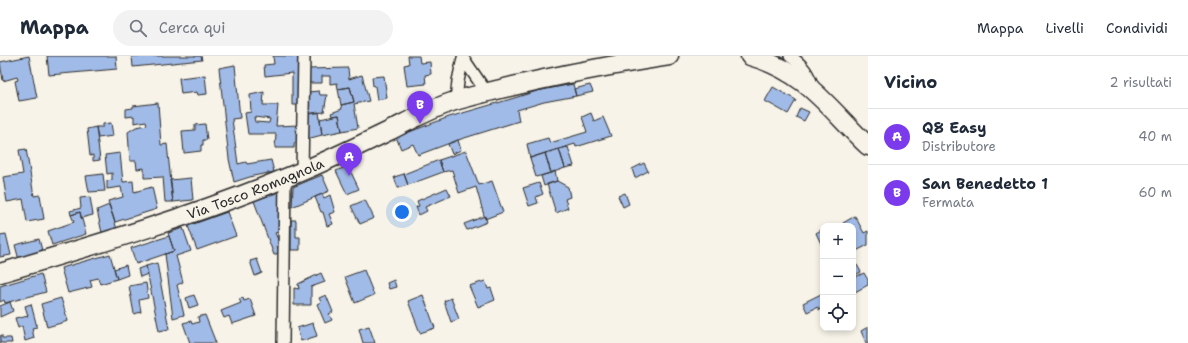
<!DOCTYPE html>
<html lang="it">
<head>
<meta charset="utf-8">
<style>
  body { margin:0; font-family:"Shantell Sans",sans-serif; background:#f2f2f3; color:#1f2937 }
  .controls { position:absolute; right:12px; bottom:12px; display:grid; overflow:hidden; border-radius:8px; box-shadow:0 2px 6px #0003 }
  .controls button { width:36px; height:36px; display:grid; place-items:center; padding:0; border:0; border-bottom:1px solid #e0e1e3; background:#fff; color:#1f2937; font:20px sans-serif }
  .you { position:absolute; left:402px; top:156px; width:14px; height:14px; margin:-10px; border:3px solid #fff; border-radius:50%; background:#1a73e8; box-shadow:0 0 0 6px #1a73e833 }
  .badge { display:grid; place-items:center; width:26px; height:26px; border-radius:50%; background:#7c3aed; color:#fff; font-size:13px; font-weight:700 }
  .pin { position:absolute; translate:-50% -33px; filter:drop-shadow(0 1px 2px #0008) }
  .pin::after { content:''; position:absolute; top:21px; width:14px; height:12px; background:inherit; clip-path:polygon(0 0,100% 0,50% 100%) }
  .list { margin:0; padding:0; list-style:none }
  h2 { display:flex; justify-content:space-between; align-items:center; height:52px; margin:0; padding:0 16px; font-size:17px }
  h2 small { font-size:13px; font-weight:400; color:#747a83 }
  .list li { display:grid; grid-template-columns:26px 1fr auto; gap:12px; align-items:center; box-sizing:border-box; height:56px; padding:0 16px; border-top:1px solid #e0e1e3 }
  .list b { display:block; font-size:15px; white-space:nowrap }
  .list p { margin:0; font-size:13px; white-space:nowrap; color:#747a83 }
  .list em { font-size:13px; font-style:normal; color:#747a83 }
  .icon { flex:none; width:22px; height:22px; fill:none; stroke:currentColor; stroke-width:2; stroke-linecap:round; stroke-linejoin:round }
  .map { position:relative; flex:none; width:868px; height:287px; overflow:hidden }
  header { display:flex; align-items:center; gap:24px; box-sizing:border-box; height:56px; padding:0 20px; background:#fff; border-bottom:1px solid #e0e1e3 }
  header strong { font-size:19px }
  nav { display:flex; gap:22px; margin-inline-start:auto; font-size:14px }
  .search { width:280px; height:36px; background:#f2f2f3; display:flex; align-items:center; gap:10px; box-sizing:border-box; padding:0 14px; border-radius:22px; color:#747a83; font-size:15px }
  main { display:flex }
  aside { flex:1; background:#fff }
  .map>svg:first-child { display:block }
  .building { fill:#a1bbe8; stroke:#2b2b2b; fill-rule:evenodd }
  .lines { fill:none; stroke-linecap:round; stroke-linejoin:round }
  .street-casing { stroke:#2b2b2b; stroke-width:14 }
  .primary-casing { stroke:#2b2b2b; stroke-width:21 }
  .street { stroke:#f7f3e8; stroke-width:11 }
  .primary { stroke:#f7f3e8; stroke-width:18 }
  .labels { text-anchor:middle; stroke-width:3; stroke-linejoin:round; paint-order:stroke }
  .street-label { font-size:14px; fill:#2b2b2b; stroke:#f7f3e8 }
</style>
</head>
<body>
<header>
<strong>Mappa</strong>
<div class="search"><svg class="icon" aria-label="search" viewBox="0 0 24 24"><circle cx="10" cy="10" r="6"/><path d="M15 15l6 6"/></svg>Cerca qui</div>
<nav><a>Mappa</a><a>Livelli</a><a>Condividi</a></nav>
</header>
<main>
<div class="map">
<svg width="868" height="287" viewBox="0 0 868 287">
  <rect width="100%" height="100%" fill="#f7f3e8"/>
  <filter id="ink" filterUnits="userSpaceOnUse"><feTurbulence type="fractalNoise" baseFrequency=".025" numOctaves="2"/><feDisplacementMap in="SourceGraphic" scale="8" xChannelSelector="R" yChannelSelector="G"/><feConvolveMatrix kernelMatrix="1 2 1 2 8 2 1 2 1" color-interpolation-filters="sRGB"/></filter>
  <g filter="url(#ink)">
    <path class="building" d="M29,0L37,42L19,45L15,25L18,24L17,21L3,25L0,6Z
      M47,0H116L117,13L49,19Z
      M132,0H201L202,4L133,11Z
      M273,0H299V49H292V17L265,20L264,9L274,8Z
      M408,0H419L420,7L430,6L431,18L425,19L426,28L407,30L404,9L409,8Z
      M235,9L240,62L232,63L238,108L246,106L247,108L271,104L274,116L253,120L234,126L229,103L219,12Z
      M348,12L349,23L362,19L369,45L354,48L358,72L342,75L339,59L332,60L331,57L342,53L341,49L354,46L350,31L338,33L337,27L330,28V20H322V27H308V13Z
      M205,19L207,38L198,39L197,36L181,38L179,22Z
      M384,20L387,42L377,44L375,30H373L372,21Z
      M573,28L576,40L544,46L517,54L519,65L458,84L418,99L413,88L401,93L396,81L449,61L511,43L537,35Z
      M590,29L593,36L576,40L574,33Z
      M350,31L354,46L341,49L338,33Z
      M773,31L796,44L788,58L765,45Z
      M319,35L320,39H327L324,56L307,58L308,36Z
      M264,36L263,49H278L276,70L299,69V87H294V92H275L276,78H248L245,57L251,56L250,39ZM254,61L270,63L269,67L255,66Z
      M158,47L161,89L167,88L173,146H165L163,121L144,122V112L137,113L136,105H130L128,76L136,71L147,69L146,65L134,67V60L126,61V53L133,52V50Z
      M800,52L809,56L804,65L796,61Z
      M319,56L322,79L307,83V58Z
      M591,57L594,65L603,61L611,80L576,91L575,88L530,102L527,88L548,82L550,87L587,76L582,61Z
      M339,59L342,75L322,79L320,63Z
      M111,67L113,80L98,82L96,71H103V68Z
      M205,68L207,84H203V89H201V95L184,97L182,75L195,74V69Z
      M96,71L100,104L93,105V99L90,100L87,73Z
      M458,84L461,94L452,98L448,88Z
      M568,91L574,110L565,112L559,93Z
      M26,93L34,140L40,139L44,163L27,166L23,143L7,146L3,121L23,118L19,94Z
      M559,93L565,112L551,117L545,97Z
      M466,95L479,129L492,125L503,156L485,163L476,131L459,137L452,114L443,116L439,104Z
      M120,97L123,126L133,125L134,136L152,131L157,153L115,166L108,145L123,141L121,131L107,133V125L112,124V117L107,118L105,99Z
      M545,97L551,117L536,121L530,102Z
      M439,104L443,116L408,129L404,118Z
      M644,107L648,115L635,122L632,113Z
      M348,110L359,133L347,138L336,115Z
      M555,115L557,125L544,130L541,120Z
      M103,118L105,135L89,136L86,120Z
      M404,118L408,129L398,132L394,121Z
      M322,119L329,135L292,151L293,131Z
      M191,122L193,144L173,146L170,124Z
      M557,125L568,131L570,141L565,143L568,152L556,157L547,128Z
      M539,127L543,138L536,141L538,147L529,150L523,132Z
      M447,132L451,140L425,151L427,155L419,159L416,151L419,150L417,145Z
      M279,136L281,175L275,177L280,188L277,190L280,196L274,199L254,145Z
      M625,137L629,148L623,151L618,140Z
      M322,138L324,142L330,139L335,156L329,158L333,168L327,170L323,156H321L315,141Z
      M90,141L93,159L81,162L80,156L71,159L70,155L81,152L80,142Z
      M365,144L374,162L360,168L351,150Z
      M109,149L117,173L102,177L97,154Z
      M80,156L86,178L52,189L48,175L74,166L71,159Z
      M227,156L236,180L197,194L188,170Z
      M485,160L487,166L467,174L464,168Z
      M855,160L864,177L868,175V189L854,196L853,194V170H844L843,167Z
      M291,164H296V181H300V194H291Z
      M183,172L191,195L176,200L183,226L177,229L184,259L173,262L165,198L174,195L168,177Z
      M823,173V192L816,177Z
      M6,178L11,199L0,201V179Z
      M169,180L174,195L136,208L131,192Z
      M39,183L43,198L19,204L15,189Z
      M110,198L117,223L100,228L98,222L90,224L92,231L68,237L61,212Z
      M257,203L262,217L255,220L250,205Z
      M157,207L169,273L159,275L146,210Z
      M126,209L128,219L117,223L114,213Z
      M857,209L861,216L853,220V211Z
      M146,210L148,218L140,221L138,213Z
      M364,214L374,239L355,247L345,221Z
      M321,217L325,226L311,231V249H294V232L299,233L298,228Z
      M864,217L868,224V229L853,237V222Z
      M41,218L46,236L5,247L4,244L0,246V230Z
      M394,224L396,231L389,233L387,227Z
      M485,225L488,233L491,232L495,244L478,251L469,230Z
      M146,227L148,242L139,244L141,256L134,258L129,230Z
      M823,237V252L819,254L818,251L807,256L803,247Z
      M194,239L198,249L189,252L186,242Z
      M326,239L333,256L329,258L332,264L325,267L317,248L321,246L319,242Z
      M423,239L435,272L420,277L408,245Z
      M61,242L68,265L47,271L41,248Z
      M243,242L244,245L250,243L256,260L232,268L229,260L224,262L221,255L241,247L239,243Z
      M451,242L459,263L451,266L444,245Z
      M10,246L13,255L0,261V250Z
      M31,248L37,271L32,272L34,282L25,285L22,270L18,272L15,262L20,261V262L28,260L25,250Z
      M205,259L216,287H190L183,267L191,265L192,268L199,266L198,261Z
      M313,267L317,280L301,285L297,272Z
      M369,270L375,287H363L359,273Z
      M868,271V287H866L861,275Z
      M2,279V282H11L12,287H0V280Z"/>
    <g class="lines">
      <g class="street-casing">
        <path id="street" d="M790,0C804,10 808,17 814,33
          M456,45L458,25L463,2L487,37
          M302,115L304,0
          M283,287L285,123"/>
      </g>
      <g class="primary-casing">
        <g id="primary">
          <path d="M750,0C807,16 828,52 868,90"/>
          <path id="s1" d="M0,217C95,189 191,161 283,123C319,109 354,92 389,75C411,64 434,51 458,44C527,25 598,11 669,0"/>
        </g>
      </g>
      <use href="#street" class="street"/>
      <use href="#primary" class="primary"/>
    </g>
  </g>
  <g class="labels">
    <g class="street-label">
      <text dy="5" stroke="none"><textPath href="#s1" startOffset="269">Via Tosco Romagnola</textPath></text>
    </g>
  </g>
</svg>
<div class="controls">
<button>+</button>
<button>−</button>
<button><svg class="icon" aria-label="locate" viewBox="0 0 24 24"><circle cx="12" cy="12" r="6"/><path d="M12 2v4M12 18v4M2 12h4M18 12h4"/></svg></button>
</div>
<div class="you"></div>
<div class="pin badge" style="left:349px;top:120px">A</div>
<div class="pin badge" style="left:420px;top:68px">B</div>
</div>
<aside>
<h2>Vicino<small>2 risultati</small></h2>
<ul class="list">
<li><span class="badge">A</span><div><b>Q8 Easy</b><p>Distributore</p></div><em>40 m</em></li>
<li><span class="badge">B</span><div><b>San Benedetto 1</b><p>Fermata</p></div><em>60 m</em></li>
</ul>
</aside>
</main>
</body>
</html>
